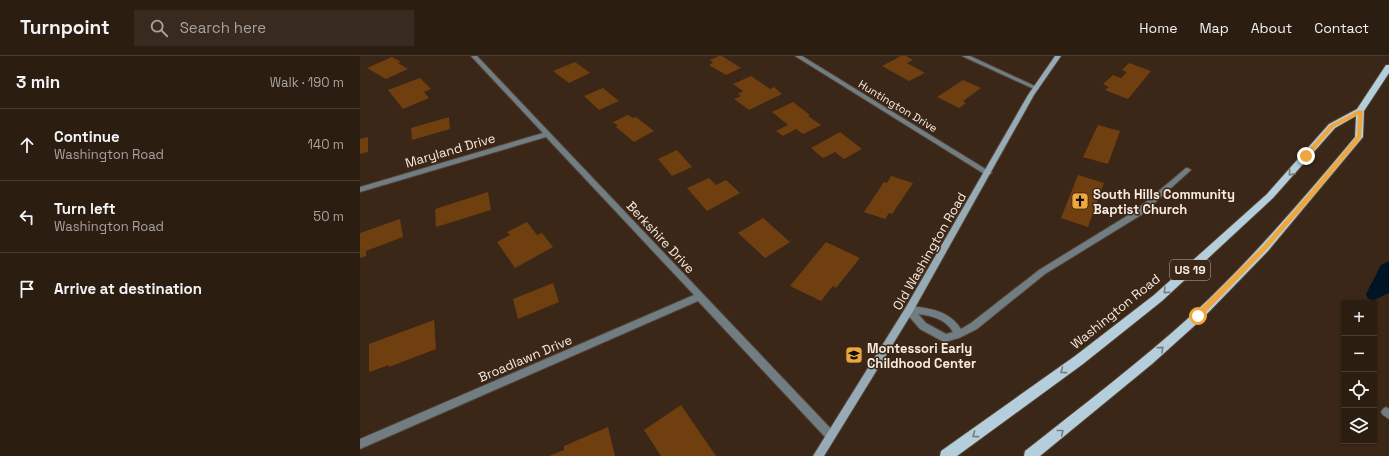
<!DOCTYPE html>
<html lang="en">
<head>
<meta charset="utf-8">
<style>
  body { margin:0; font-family:"Space Grotesk",sans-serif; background:#382a1f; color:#f1f3f6 }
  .controls { position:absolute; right:12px; bottom:12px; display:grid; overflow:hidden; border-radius:0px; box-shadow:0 1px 3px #0004 }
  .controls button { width:36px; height:36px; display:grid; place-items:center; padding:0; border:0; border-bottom:1px solid #483b31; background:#2c1d11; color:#f1f3f6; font:20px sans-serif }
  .stop { position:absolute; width:12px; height:12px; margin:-9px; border:3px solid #efa73d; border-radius:50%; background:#fff }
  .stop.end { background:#efa73d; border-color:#fff; box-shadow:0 1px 4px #0008 }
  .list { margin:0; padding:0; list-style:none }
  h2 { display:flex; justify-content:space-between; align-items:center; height:52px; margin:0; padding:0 16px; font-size:17px }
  h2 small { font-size:13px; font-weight:400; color:#a6a29f }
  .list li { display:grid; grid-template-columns:26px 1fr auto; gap:12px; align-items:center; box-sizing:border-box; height:72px; padding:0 16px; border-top:1px solid #483b31 }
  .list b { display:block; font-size:15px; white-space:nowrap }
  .list p { margin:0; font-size:13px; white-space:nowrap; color:#a6a29f }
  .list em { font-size:13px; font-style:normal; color:#a6a29f }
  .icon { flex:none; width:22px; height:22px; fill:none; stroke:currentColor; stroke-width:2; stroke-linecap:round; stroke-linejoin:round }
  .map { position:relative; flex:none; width:1029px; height:400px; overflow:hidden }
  header { display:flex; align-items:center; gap:24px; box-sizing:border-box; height:56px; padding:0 20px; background:#2c1d11; border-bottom:1px solid #483b31 }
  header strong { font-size:19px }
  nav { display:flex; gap:22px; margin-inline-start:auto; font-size:14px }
  .search { width:280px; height:36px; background:#382a1f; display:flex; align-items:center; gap:10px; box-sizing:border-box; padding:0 14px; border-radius:0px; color:#a6a29f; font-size:15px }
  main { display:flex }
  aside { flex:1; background:#2c1d11 }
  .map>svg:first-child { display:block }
  .water { fill:#001523 }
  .building { fill:#6f3f0f }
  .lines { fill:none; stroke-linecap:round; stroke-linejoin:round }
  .lane-casing { stroke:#554233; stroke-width:2 }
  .street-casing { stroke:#554233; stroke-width:2 }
  .secondary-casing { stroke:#554233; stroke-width:2 }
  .primary-casing { stroke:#554233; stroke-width:2 }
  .lane { fill:#707d83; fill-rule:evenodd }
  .street { fill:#707d83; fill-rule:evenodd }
  .secondary { fill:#96abb5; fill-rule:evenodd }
  .primary { fill:#b4cfdb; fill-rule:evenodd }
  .oneway { stroke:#787b79 }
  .route { fill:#efa73d }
  .labels { text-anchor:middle; stroke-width:3; stroke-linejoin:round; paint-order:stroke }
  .far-street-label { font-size:11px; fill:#f8ebe0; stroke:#3b2717 }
  .shield { fill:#3b2717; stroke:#bfb0a4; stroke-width:1 }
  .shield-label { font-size:12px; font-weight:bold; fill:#f8ebe0 }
  .street-label { font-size:13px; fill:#f8ebe0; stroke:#3b2717 }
  .poi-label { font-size:13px; font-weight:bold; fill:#f8ebe0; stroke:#3b2717; text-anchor:start }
</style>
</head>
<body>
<header>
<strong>Turnpoint</strong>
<div class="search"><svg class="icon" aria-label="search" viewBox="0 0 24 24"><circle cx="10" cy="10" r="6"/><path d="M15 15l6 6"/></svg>Search here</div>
<nav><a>Home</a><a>Map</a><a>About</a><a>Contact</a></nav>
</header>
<main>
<aside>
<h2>3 min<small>Walk · 190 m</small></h2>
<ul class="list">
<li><svg class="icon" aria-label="ahead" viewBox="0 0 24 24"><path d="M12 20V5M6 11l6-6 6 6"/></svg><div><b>Continue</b><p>Washington Road</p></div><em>140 m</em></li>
<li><svg class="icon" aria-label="left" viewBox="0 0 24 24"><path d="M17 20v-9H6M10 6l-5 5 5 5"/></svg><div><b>Turn left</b><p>Washington Road</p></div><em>50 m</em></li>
<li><svg class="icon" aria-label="arrive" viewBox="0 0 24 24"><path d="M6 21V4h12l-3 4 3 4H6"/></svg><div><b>Arrive at destination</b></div></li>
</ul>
</aside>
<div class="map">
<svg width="1029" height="400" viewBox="0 0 1029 400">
  <rect width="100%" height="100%" fill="#3b2717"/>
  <path class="water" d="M1029,205V237L1014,244L1008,243L1006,238L1021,209Z"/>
  <path class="building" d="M359,0H362L381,12L366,19L349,9L353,7L350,4Z
    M541,0H546L553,4L547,7L565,17L549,25L522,10Z
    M32,1L41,6L38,7L48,13L26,23L7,12Z
    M215,6L230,17L209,27L193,15Z
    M769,7L791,15L768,43L745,34L749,31L743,28L753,19L761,22L767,16L762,14Z
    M391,20L410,33L414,31L422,38L389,54L374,43L381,40L378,38L383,35L373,28Z
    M60,22L71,33L64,36L69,42L43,53L28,34Z
    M603,24L621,32L603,45L606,47L599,52L577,41Z
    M243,32L259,45L239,54L224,40Z
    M433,46L450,59L448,60L461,69L443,78L436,73L423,80L416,75L428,69L412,56Z
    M268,59L273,62L276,61L294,75L274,86L256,71L258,70L253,66Z
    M89,61L90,73L52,84L51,72Z
    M738,69L760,75L748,108L723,101Z
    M480,76L502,93L484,103L475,96L463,102L451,92Z
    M8,81V96L0,98V83Z
    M317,94L332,111L312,120L298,103Z
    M718,119L744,127L728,171L701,162Z
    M531,120L553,127L532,158L529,157L525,163L504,156L524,126L527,127Z
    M349,122L356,129L366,124L380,137L347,155L327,132Z
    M128,136L131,154L76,171L75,153Z
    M403,162L430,186L405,202L378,177Z
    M40,163L43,181L6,195V200L0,202V177Z
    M167,166L177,179L182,177L193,191L155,212L137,186L150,179L147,176Z
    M466,186L500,202L476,232L473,230L461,245L430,230Z
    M193,227L199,246L158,263L153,243Z
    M74,264L76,293L29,311V309L9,316V288Z
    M321,349L356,400H301L284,374Z
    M248,371L255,400H189L204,394V390Z"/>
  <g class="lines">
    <g class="lane-casing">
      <path id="lane" d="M602,0H610L679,32L676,34L674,33Z
        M826,112H828L831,114L781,159L685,218L617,273L599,282L585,286L582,285L560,273L546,257L545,254L546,251L549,250C569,252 589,254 601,273L611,267L679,214L775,155ZM558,258C573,260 585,263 593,276L586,278L566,267Z"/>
    </g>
    <g class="street-casing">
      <path id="street" d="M111,0H117L474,376L475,379L474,382L470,384L466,382L338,245L0,393V383L334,239L186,81L0,136V131L183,77Z
        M435,0H442L632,117L628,119H626Z
        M1026,351L1029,353V363L1023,359L1021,356L1023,353Z"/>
    </g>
    <g class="secondary-casing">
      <path id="secondary" d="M695,0H701L674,39L552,257L464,400H453L546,251L668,39Z"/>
    </g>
    <g class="primary-casing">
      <path id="primary" d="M1026,9H1029V17L1004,55L1003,81L908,195L842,263L792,308L680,400H664L665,395C722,350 780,306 834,257C892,203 944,142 995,81L996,60L975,72L913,142L802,245L723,308L597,400H580L581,395L715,300L794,239L907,138L969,68L997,53Z"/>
    </g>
    <use href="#lane" class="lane"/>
    <use href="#street" class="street"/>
    <use href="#secondary" class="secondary"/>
    <use href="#primary" class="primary"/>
  </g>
  <defs><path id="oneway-chevron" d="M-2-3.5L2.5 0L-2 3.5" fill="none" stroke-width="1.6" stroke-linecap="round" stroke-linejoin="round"/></defs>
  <g class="oneway">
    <use href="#oneway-chevron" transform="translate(931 117) rotate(132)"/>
    <use href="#oneway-chevron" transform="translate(806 235) rotate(138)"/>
    <use href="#oneway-chevron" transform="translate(801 293) rotate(-42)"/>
    <use href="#oneway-chevron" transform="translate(703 315) rotate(144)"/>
    <use href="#oneway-chevron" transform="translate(701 376) rotate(-38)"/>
    <use href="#oneway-chevron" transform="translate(615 379) rotate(144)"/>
  </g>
  <path class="route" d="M999,54L1003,55L1001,82L960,132L907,193L840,262H835V258L903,190L956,129L997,80L998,59L974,71L948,101H944V99L970,69Z"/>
  <defs>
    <g id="church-square" transform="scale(0.9)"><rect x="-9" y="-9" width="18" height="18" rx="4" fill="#efa73d" stroke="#3b2717"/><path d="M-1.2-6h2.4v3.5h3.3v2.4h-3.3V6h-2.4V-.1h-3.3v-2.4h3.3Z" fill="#111"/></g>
    <g id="school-square" transform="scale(0.9)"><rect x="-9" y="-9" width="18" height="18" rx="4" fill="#efa73d" stroke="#3b2717"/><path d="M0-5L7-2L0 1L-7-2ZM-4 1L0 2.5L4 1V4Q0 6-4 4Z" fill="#111"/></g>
  </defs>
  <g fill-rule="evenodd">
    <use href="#church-square" x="720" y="145"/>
    <use href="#school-square" x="494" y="299"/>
  </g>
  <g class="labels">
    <g class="far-street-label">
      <text transform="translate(538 50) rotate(31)" y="4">Huntington Drive</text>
    </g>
    <rect class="shield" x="810" y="204" width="40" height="20" rx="3"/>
    <g class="shield-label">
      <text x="830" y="218">US 19</text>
    </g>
    <g class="street-label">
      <text transform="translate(90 94) rotate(-16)" y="5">Maryland Drive</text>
      <text transform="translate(301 181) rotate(47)" y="5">Berkshire Drive</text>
      <text transform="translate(569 195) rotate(-60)" y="5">Old Washington Road</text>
      <text transform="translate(755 255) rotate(-39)" y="5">Washington Road</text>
      <text transform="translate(165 302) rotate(-23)" y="5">Broadlawn Drive</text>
    </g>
    <g class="poi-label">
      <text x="733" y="143">South Hills Community<tspan x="733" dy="15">Baptist Church</tspan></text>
      <text x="507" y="297">Montessori Early<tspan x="507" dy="15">Childhood Center</tspan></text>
    </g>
  </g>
</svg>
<div class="controls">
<button>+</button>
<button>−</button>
<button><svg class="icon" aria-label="locate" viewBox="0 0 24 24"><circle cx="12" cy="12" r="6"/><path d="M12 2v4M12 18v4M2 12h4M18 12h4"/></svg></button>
<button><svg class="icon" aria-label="layers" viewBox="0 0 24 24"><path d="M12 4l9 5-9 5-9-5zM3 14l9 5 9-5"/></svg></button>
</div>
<div class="stop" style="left:838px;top:260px"></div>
<div class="stop end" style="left:946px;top:100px"></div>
</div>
</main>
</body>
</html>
